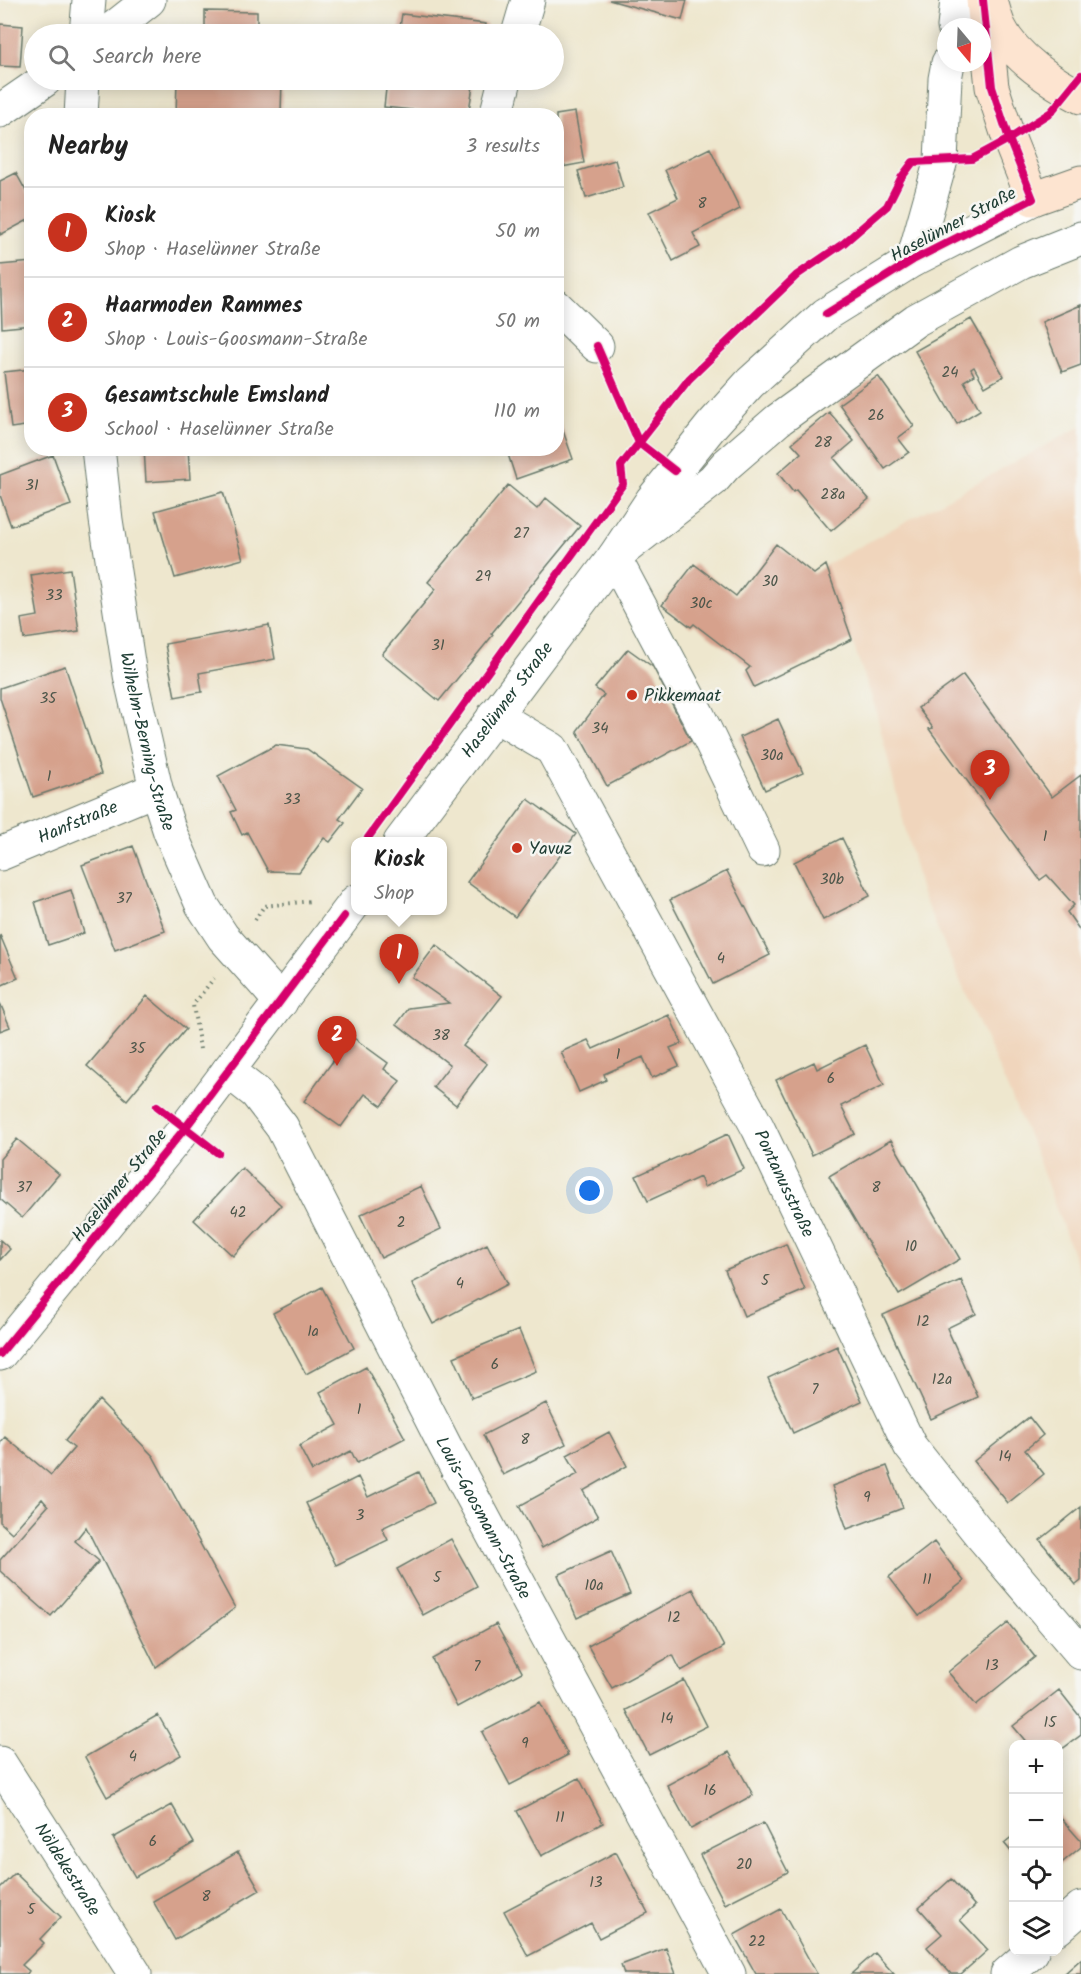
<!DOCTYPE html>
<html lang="en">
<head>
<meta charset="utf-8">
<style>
  body { margin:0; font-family:Kalam,sans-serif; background:#f2f2f2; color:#222 }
  .controls { position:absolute; right:18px; bottom:18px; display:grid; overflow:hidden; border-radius:12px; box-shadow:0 3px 15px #0003 }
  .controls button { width:54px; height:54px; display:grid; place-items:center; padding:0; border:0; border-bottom:2px solid #e0e0e0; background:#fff; color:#222; font:30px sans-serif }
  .compass { position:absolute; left:937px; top:18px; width:54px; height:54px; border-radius:50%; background:#fff; box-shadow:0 3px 15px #0003; rotate:161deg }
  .you { position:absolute; left:590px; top:1191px; width:21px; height:21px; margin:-15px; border:4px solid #fff; border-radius:50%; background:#1a73e8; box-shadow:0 0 0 9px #1a73e833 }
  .badge { display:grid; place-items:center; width:39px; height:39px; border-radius:50%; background:#c8321e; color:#fff; font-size:20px; font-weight:700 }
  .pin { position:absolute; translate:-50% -50px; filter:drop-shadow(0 2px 3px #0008) }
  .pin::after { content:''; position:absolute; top:32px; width:21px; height:18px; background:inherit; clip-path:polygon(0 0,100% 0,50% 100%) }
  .popup { position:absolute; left:351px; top:837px; width:96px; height:78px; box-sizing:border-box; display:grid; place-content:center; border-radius:12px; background:#fff; filter:drop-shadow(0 2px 4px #0005); font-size:20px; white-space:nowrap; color:#767676 }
  .popup b { font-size:22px; color:#222 }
  .popup::after { content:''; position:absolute; left:50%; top:100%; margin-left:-12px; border:12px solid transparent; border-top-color:#fff }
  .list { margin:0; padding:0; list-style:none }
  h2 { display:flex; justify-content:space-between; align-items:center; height:78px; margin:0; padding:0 24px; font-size:26px }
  h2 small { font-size:20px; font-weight:400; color:#767676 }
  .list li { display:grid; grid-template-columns:39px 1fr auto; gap:18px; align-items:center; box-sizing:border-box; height:90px; padding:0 24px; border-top:2px solid #e0e0e0 }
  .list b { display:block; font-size:22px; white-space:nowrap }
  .list p { margin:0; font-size:20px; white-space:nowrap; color:#767676 }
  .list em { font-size:20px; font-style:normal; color:#767676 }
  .icon { flex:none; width:33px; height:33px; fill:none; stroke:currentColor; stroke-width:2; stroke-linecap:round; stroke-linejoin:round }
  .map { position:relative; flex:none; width:1081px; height:1974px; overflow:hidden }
  .search { position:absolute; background:#fff; box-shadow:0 3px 15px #0003; left:24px; top:24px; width:540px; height:66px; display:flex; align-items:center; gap:15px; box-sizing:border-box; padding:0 21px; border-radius:33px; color:#767676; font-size:22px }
  .panel { position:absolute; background:#fff; box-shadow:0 3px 15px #0003; left:24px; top:108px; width:540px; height:348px; border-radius:24px }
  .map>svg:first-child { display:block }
  .built { fill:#f0d5bc }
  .building { fill:#d6a18c }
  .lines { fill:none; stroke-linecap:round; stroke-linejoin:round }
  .minor-casing { stroke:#67786a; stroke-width:35 }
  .tertiary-casing { stroke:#67786a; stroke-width:35 }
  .secondary-casing { stroke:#67786a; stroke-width:35 }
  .path { stroke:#67786a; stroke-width:4; stroke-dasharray:1.5 4.5; stroke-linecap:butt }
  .minor { stroke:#fff; stroke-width:33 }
  .tertiary { stroke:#fff; stroke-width:33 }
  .secondary { stroke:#fde4d0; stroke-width:33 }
  .cycleway-casing { stroke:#f6f6f2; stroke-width:11 }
  .cycleway { stroke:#d6006c; stroke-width:8 }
  .poi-dot { fill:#c8321e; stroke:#f6f6f2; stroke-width:2 }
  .labels { text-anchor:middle; stroke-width:5; stroke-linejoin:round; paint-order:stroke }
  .number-label { font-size:15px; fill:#4d564a }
  .street-label { font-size:18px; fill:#1f3d34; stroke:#f6f6f2 }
  .poi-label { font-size:18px; fill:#1f3d34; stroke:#f6f6f2; text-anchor:start }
</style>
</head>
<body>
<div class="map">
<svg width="1081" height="1974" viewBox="0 0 1081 1974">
  <rect width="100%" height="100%" fill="#f6f6f2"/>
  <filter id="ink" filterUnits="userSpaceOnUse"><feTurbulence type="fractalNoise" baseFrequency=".0167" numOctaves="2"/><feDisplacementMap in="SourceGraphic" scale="12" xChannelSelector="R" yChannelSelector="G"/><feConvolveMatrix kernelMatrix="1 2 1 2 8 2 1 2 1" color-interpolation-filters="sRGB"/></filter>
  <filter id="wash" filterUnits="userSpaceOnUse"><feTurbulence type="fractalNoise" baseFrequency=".008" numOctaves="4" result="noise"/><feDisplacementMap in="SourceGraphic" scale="24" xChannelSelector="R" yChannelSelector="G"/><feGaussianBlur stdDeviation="1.35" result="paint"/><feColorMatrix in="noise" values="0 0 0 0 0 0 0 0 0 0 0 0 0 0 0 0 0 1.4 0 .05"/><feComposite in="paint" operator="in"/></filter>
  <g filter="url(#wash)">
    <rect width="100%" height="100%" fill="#eee7ce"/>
    <path class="built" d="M1081,426V1276L1035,1151L921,892L875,707L826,565Z"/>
    <g id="blocks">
      <path class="building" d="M609,0H687L682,20Z
        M205,11L257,12V34H205Z
        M402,14L486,24L485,34H399Z
        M0,24L23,26L20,67L0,66Z
        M177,80H282L281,112H270V116H176Z
        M387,80H458L457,84L473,86L468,116L384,107Z
        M575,112L584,163L556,168V115Z
        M710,148L740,209L693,233L700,247L673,261L649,212L678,198L665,170Z
        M615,160L623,187L586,198L578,171Z
        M16,173L32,202V218L0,235V181Z
        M32,262V325L2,328L0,265Z
        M1081,305V365L1062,372L1042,322Z
        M971,319L1004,376L985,387L974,367L971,369L974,375L964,381L980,410L957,424L915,351Z
        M32,369V425L11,428L4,372Z
        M878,376L914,426L898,438L909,452L885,469L839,404Z
        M829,412L854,441L834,458L869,499L831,531L796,490L793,492L778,473L801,453L792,443Z
        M557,414L573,459L516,479L506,448H556Z
        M144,448H188L190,479L146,482Z
        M53,455L71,505L11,526L0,495V475Z
        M508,485L537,509L546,498L580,526L491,634L493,635L439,701L382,654L436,589L428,582Z
        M223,492L243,559L175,578L155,511Z
        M776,544L814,574L826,565L852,639L754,687L746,671L750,667L694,624L691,627L662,605L694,564L736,596Z
        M70,569L79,631L24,639L21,619L38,616L31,575Z
        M269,625L275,659L199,673L202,692L175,697L165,644Z
        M628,649L653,667L691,741L607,786L577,731L604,695L595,688Z
        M65,666L101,774L33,797L0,698V688Z
        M963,675L1052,797L1081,775V932L1067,912L1074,905L1047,875L1040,880L929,729L933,728L918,708Z
        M778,719L803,773L765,790L740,737Z
        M276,745L307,749L362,788L339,819L345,823L330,842L324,838L299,872L268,871L247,832L242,835L231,812L236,810L218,776Z
        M528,799L576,834L515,917L467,882Z
        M842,838L870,896L823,920L794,862Z
        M133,846L165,931L115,950L82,865Z
        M727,871L770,955L713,984L670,900Z
        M71,890L84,933L48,945L35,902Z
        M0,935L18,978L0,986Z
        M436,945L502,996L463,1046L487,1064L456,1105L433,1087L450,1065L397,1024L409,1008L449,1003L412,977Z
        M147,996L186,1029L127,1100L87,1066Z
        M0,1003L10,1027L0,1031Z
        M669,1015L682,1043L670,1048L679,1066L652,1078L643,1057L604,1074L606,1080L579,1092L561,1052L588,1040L593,1049Z
        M351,1036L388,1063L384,1069L400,1081L382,1106L365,1094L341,1127L304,1101Z
        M865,1045L884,1085L841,1106L855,1134L812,1155L776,1080L814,1062L817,1069Z
        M728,1134L744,1169L704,1187L700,1177L648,1201L636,1176Z
        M17,1139L59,1174L22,1218L0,1199V1159Z
        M891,1140L960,1259L899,1295L829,1176Z
        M242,1168L281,1205L233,1256L194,1220Z
        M421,1186L441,1229L381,1258L360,1215Z
        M0,1240L10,1249L0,1260Z
        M487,1244L508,1284L433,1324L412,1283Z
        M786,1244L805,1290L744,1316L725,1270Z
        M961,1280L976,1314L947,1328L978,1397L931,1419L883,1315Z
        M322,1287L354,1348L306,1374L273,1313Z
        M519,1330L536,1371L472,1398L454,1357Z
        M837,1346L862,1401L793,1433L768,1378Z
        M366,1367L405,1438L357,1463L351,1451L312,1471L299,1446L338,1425L320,1392Z
        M99,1400L153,1456L235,1608L156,1667L86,1527L75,1541L99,1561L51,1616L0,1571V1560L48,1506L42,1499L12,1533L0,1522V1443L5,1437L51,1475L74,1448L65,1441Z
        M546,1403L566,1444L503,1475L483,1435Z
        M1029,1417L1043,1435L1025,1450L1044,1474L1008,1503L974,1461Z
        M609,1432L627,1466L583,1491L598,1517L542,1548L519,1506L578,1474L567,1455Z
        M887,1466L903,1508L847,1529L832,1486Z
        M419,1472L434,1503L382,1528L388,1540L336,1565L306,1503L358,1477L368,1497Z
        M1081,1507V1581L1076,1585L1040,1540Z
        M451,1539L477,1586L423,1615L397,1569Z
        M934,1542L964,1581L919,1616L889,1577Z
        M611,1551L630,1594L577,1618L558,1575Z
        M693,1589L724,1647L681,1671L673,1655L612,1688L588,1646Z
        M1008,1623L1035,1657L976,1705L948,1672Z
        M496,1624L522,1672L457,1707L432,1659Z
        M684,1680L707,1726L649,1755L626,1710Z
        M1059,1690L1081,1718V1735L1058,1752V1744H1028L1013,1726Z
        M540,1702L568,1755L510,1785L482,1732Z
        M158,1715L181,1755L107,1797L85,1757Z
        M729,1752L753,1795L691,1829L667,1785Z
        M579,1778L603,1823L541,1856L517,1811Z
        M172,1805L194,1843L135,1877L113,1838Z
        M1058,1815L1081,1841V1847L1058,1866Z
        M763,1823L788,1872L725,1904L700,1855Z
        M1014,1835V1855L1004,1843Z
        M238,1852L260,1890L175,1940L153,1901Z
        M616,1852L648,1913L599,1938L591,1923L528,1956L504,1911Z
        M15,1873L61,1917L40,1939L44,1943L22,1965L29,1971L27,1974H0V1888Z
        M951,1879L975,1906L960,1920L988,1950L961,1974H951L927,1947L942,1934L919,1908Z
        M781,1909L817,1974H756L734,1935Z
        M666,1948L676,1974H624L621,1965Z
        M875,1953L894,1974H851Z
        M1081,1959V1974H1064Z"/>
    </g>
  </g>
  <g filter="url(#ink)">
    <use href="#blocks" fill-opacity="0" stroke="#67786a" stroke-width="1.5"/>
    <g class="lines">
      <g class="minor-casing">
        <g id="minor">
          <path d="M86,34L89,0"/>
          <path d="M106,34L149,0"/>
          <path d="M518,34L528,0"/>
          <path d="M0,111L45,80"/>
          <path d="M81,116L83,80"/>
          <path d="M496,116L505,80"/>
          <path d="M556,306L597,346"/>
          <path id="s1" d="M98,448L106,520L130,675L156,789L170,832L202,905L223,937L281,1002"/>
          <path id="s2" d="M494,715L552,749L758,1128L910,1446L979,1533L1081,1653"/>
          <path d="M763,850L698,715L614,557L713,480L726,465L778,420L916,320L1021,262L1081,238"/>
          <path id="s3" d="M0,854L156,789"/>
          <path id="s4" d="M228,1071L256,1093L282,1127L445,1446L729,1974"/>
          <path id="s5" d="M0,1763L135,1974"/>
          <path d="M1058,1928L1081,1908"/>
          <path d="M1007,1974L1032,1952"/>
        </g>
      </g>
      <g class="tertiary-casing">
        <g id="tertiary">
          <path d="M954,27L957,0"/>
          <path d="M913,260L941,160L945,79L948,63"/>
          <path id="s6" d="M400,842L614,557L652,500L712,425L750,383L826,314L913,260L1033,199"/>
          <path d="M0,1354L186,1127L356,901"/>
        </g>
      </g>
      <g class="secondary-casing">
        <path id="secondary" d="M983,0L992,87L1009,139L1033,199L1081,182
          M991,1C994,10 996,20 1000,28C1014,57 1053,83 1081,97"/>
      </g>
      <path class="path" d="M610,376L639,443L650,451
        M255,920L264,906L312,901
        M200,1049L193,1005L214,978"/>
      <use href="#minor" class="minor"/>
      <use href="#tertiary" class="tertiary"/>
      <use href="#secondary" class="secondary"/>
      <g class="cycleway-casing">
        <path id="cycleway" d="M826,314L913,260L1033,199L1009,139L992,87L983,0
          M597,346L639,443L675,471
          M365,842L623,484L621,466L689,379L797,275L844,243L887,206L901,178L913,162L972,159L1009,139L1051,112L1081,75
          M157,1106L218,1153
          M0,1354L186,1127L344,916"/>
      </g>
      <use href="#cycleway" class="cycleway"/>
    </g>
  </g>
  <g class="poi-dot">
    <circle cx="632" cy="695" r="6"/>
    <circle cx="517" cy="848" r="6"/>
  </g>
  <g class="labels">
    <g class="number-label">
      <text x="702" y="208">8</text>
      <text x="950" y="377">24</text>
      <text x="876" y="420">26</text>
      <text x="823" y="447">28</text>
      <text x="32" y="490">31</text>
      <text x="833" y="499">28a</text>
      <text x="521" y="538">27</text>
      <text x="483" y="581">29</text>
      <text x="770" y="586">30</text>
      <text x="54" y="600">33</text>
      <text x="701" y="608">30c</text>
      <text x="438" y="650">31</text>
      <text x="48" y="703">35</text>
      <text x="600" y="733">34</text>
      <text x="772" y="760">30a</text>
      <text x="49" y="781">1</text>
      <text x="292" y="804">33</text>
      <text x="1045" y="841">1</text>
      <text x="832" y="884">30b</text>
      <text x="124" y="903">37</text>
      <text x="721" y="963">4</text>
      <text x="441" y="1040">38</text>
      <text x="137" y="1053">35</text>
      <text x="618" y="1059">1</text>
      <text x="831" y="1083">6</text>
      <text x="24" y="1192">37</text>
      <text x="876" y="1192">8</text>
      <text x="238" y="1217">42</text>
      <text x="401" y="1227">2</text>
      <text x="911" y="1251">10</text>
      <text x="765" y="1285">5</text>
      <text x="460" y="1288">4</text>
      <text x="923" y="1326">12</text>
      <text x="313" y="1336">1a</text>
      <text x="495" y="1369">6</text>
      <text x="942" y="1384">12a</text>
      <text x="815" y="1394">7</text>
      <text x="359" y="1414">1</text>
      <text x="525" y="1444">8</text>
      <text x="1005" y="1461">14</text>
      <text x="867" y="1502">9</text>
      <text x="360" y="1520">3</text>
      <text x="437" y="1582">5</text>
      <text x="927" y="1584">11</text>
      <text x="594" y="1590">10a</text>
      <text x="674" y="1622">12</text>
      <text x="992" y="1670">13</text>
      <text x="477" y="1671">7</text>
      <text x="667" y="1723">14</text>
      <text x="1050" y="1727">15</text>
      <text x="525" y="1748">9</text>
      <text x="133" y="1761">4</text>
      <text x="710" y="1795">16</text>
      <text x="560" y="1822">11</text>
      <text x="153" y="1846">6</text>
      <text x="744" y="1869">20</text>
      <text x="596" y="1887">13</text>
      <text x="206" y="1901">8</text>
      <text x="31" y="1914">5</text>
      <text x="757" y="1946">22</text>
    </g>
    <g class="street-label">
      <text transform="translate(953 224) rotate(-28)" y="6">Haselünner Straße</text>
      <text dy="6" stroke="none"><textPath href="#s6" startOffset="178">Haselünner Straße</textPath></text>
      <text dy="6" stroke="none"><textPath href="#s1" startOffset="298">Wilhelm-Berning-Straße</textPath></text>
      <text dy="6" stroke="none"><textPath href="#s3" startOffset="84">Hanfstraße</textPath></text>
      <text dy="6" stroke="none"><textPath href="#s2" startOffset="560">Pontanusstraße</textPath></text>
      <text transform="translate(119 1185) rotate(-51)" y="6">Haselünner Straße</text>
      <text dy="6" stroke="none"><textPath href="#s4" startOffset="518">Louis-Goosmann-Straße</textPath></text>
      <text dy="6" stroke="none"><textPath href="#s5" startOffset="126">Nöldekestraße</textPath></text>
    </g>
    <g class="poi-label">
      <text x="644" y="701">Pikkemaat</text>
      <text x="529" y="854">Yavuz</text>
    </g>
  </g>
</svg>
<div class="controls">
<button>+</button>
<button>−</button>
<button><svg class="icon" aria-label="locate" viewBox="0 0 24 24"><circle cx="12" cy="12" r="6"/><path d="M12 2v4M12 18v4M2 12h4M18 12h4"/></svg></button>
<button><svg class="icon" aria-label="layers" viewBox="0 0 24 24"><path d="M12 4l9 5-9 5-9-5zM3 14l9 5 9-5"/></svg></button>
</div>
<svg class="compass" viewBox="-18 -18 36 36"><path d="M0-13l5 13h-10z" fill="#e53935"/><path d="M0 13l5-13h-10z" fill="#767676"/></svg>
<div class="you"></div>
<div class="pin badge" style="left:399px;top:984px">1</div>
<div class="popup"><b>Kiosk</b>Shop</div>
<div class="pin badge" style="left:337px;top:1066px">2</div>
<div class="pin badge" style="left:990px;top:800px">3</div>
<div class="search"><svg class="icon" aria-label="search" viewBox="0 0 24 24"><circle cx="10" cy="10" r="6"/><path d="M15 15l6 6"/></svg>Search here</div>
<section class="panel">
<h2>Nearby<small>3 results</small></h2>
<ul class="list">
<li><span class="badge">1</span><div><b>Kiosk</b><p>Shop · Haselünner Straße</p></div><em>50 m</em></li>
<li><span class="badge">2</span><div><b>Haarmoden Rammes</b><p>Shop · Louis-Goosmann-Straße</p></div><em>50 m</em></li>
<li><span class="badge">3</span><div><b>Gesamtschule Emsland</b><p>School · Haselünner Straße</p></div><em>110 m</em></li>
</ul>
</section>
</div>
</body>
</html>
